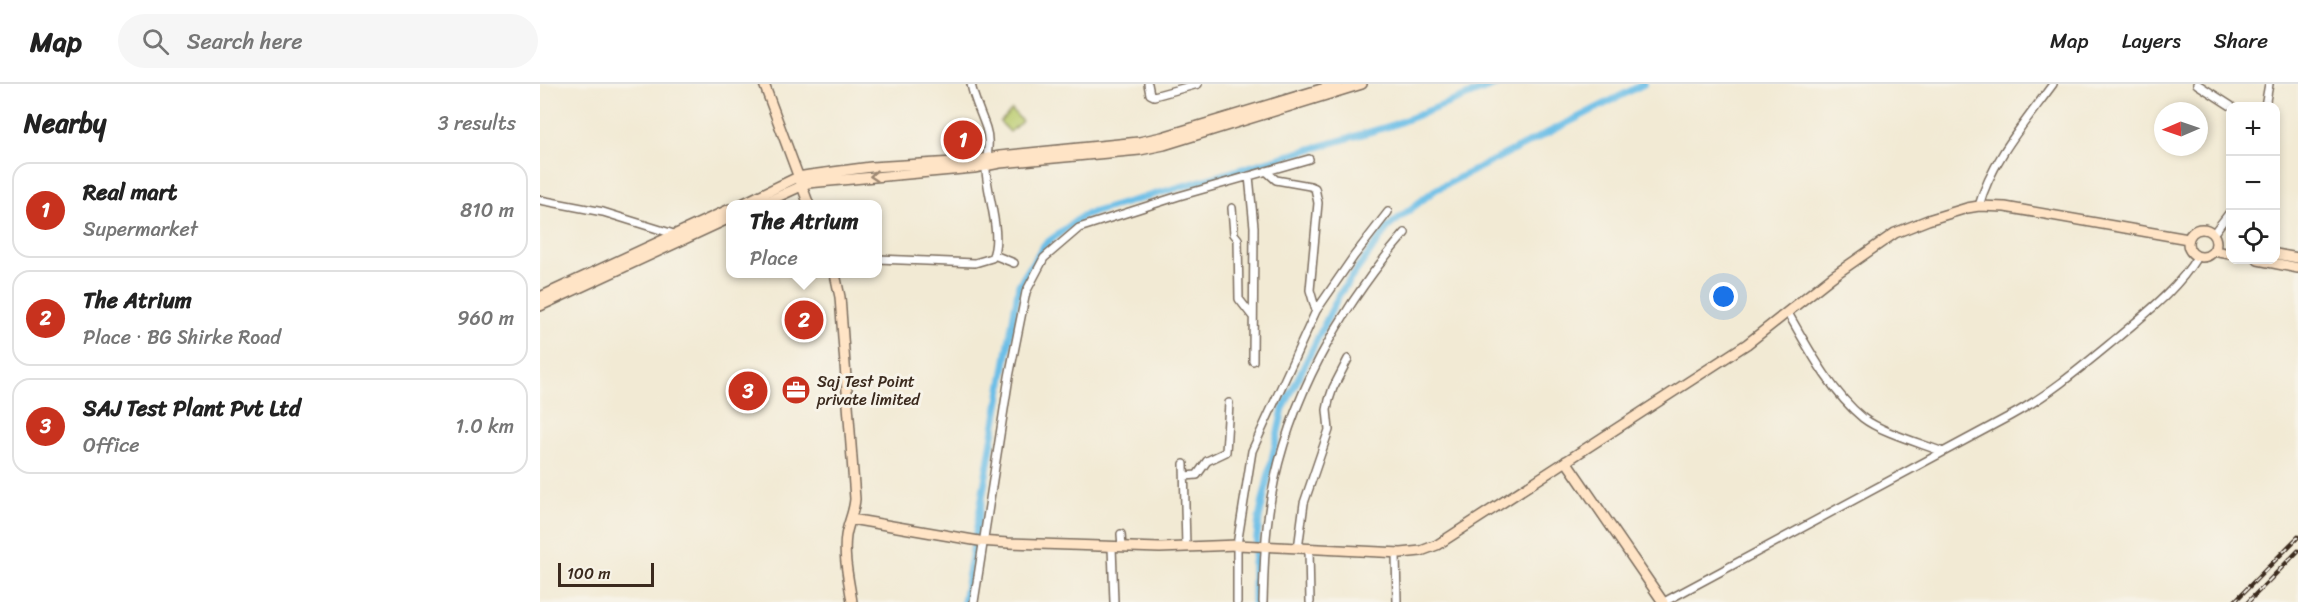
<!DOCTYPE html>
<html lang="en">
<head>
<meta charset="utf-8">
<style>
  body { margin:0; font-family:Sriracha,sans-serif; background:#f6f6f6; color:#222 }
  .controls { position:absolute; right:18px; top:18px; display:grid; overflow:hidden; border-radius:12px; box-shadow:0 3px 9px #0003 }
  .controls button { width:54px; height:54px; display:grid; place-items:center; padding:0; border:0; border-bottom:2px solid #e0e0e0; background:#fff; color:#222; font:30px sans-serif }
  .compass { position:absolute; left:1614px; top:18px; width:54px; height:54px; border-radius:50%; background:#fff; box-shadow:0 3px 9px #0003; rotate:268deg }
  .scale { position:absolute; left:18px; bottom:15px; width:96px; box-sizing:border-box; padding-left:6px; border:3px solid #3b2a1e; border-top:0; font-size:16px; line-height:21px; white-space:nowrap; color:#3b2a1e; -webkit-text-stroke:4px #f7f3e8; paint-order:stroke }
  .you { position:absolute; left:1184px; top:213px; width:21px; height:21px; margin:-15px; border:4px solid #fff; border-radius:50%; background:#1a73e8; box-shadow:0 0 0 9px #1a73e833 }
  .badge { display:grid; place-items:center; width:39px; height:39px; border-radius:50%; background:#c8321e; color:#fff; font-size:20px; font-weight:700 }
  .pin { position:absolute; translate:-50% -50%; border:3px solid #fff; box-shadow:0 2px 6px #0006 }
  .popup { position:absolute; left:186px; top:116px; width:156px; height:78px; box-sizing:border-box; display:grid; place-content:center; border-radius:12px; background:#fff; filter:drop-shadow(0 2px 4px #0005); font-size:20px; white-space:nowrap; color:#767676 }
  .popup b { font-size:22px; color:#222 }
  .popup::after { content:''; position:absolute; left:50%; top:100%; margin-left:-12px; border:12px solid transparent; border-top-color:#fff }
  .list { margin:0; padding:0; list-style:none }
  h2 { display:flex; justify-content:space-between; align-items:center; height:78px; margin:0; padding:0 24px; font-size:26px }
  h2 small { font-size:20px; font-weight:400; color:#767676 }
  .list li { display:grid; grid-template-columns:39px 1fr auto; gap:18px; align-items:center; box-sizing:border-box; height:96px; margin:0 12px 12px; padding:0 12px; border:2px solid #e0e0e0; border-radius:18px }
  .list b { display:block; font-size:22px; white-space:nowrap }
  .list p { margin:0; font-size:20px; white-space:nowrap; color:#767676 }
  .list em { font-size:20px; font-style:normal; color:#767676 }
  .icon { flex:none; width:33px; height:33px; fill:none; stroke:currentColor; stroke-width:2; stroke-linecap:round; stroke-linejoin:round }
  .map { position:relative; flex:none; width:1758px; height:518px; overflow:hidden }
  header { display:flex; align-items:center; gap:36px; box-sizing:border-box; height:84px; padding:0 30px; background:#fff; border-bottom:2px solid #e0e0e0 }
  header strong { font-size:28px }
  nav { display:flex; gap:33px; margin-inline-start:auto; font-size:21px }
  .search { width:420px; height:54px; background:#f6f6f6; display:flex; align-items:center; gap:15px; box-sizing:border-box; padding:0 21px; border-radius:33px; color:#767676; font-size:22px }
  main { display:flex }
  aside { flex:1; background:#fff }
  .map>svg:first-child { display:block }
  .green { fill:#bbcc6f; stroke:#7b7b46; stroke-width:1.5 }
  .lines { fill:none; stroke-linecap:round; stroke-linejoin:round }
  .canal { stroke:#6bbee7; stroke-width:7 }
  .street-casing { stroke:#7b6d5e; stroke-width:10 }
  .secondary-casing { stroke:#7b6d5e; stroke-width:12 }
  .street { stroke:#fff; stroke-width:7 }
  .secondary { stroke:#ffe4c6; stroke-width:9 }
  .rail-casing { stroke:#3b2a1e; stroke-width:4.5 }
  .rail { stroke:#f7f3e8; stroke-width:2; stroke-dasharray:7; stroke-linecap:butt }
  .oneway { stroke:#9d8772 }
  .labels { text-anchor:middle; stroke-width:6; stroke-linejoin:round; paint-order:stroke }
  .poi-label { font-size:16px; fill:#3b2a1e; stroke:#f7f3e8; text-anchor:start }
</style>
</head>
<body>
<header>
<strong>Map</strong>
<div class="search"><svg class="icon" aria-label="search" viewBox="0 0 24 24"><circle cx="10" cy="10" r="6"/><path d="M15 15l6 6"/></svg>Search here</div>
<nav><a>Map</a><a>Layers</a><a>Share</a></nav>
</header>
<main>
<aside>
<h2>Nearby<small>3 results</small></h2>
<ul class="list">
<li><span class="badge">1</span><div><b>Real mart</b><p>Supermarket</p></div><em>810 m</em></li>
<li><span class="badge">2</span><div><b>The Atrium</b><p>Place · BG Shirke Road</p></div><em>960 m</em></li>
<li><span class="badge">3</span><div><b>SAJ Test Plant Pvt Ltd</b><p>Office</p></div><em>1.0 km</em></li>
</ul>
</aside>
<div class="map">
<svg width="1758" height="518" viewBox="0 0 1758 518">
  <rect width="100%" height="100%" fill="#f7f3e8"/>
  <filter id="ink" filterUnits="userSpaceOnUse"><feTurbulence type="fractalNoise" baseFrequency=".0167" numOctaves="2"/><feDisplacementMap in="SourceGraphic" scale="12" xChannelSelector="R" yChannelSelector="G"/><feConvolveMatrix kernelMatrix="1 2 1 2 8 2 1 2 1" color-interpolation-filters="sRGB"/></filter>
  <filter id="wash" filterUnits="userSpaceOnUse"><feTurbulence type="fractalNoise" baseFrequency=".008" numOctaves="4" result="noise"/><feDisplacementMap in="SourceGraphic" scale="24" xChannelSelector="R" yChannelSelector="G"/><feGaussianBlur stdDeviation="1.35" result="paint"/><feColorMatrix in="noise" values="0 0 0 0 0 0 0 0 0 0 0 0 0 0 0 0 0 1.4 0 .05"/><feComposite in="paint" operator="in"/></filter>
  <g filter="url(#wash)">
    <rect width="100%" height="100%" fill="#f2ead4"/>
    <path class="green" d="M472,26L482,37L470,48L460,38Z"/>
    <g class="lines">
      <path class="canal" d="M424,518L479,201L504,161L544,131L850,42L957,0
        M714,518V480L719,435L743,325L799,211L848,143L895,106L1104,0"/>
    </g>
  </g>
  <g filter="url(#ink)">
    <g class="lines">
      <g class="street-casing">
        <path id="street" d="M608,0L610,10L614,12L658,0
          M1657,0L1691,22
          M1725,22L1729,0
          M726,87L736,96L770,102L775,104L778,119L770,206L776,227
          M709,92L714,143L713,277
          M0,116L63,128L137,151
          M1439,122C1451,77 1486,37 1513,0
          M692,124L694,150L698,155L699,215L713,233
          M1673,150L1690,128
          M454,171L474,179
          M338,175L435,179L452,174C463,152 447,111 446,86C446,72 451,59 446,44C441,29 434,16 431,0
          M1248,229C1268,264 1291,308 1323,334C1341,348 1380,359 1403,368
          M644,380L646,463
          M645,392L657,391L667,377L686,368L689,319
          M581,450L582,463
          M572,463L574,518
          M758,465L764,419L789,346L787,326L789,316L793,304L808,275
          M769,465L770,518
          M856,469L857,518
          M434,518L469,293L486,208L504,174L539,144L639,112L769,75
          M697,518V461L712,367L776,227L814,172L848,128
          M723,518C724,483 725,449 731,414C748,316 801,223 865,149
          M1124,518L1470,332C1509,311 1543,282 1577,254C1606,229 1637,206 1657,173"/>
      </g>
      <g class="secondary-casing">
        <path id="secondary" d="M224,0L269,121
          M200,121L258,93L270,91L331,83L431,77L460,72L599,58L622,53L798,0
          M220,121L268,99L434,84L460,79L600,66L624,61L822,0
          M1648 159a14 14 0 1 1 28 0a14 14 0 1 1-28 0Z
          M1674,167L1690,170
          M1736,170L1758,174
          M1718,176L1758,184
          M295,190L300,213L315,415C314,429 308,439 306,452C303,473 309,497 312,518
          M0,213L190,125
          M0,222L190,134
          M1026,377L1123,518
          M311,435L439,457L468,459L620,464L697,461L861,469L881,467L897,461L1207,260L1293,192L1355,149L1388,136L1427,124L1439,122L1465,123L1648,155"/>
      </g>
      <use href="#street" class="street"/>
      <use href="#secondary" class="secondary"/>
      <g class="rail-casing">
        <path id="rail" d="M1694,518L1758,453
          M1708,518L1758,467"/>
      </g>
      <use href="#rail" class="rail"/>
    </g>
    <defs><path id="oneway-chevron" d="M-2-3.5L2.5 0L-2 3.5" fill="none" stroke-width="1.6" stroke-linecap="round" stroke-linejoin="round" transform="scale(1.5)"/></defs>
    <use class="oneway" href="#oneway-chevron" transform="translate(334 92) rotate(175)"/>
  </g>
  <defs>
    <g id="office-disc" transform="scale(1.5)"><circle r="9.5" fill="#c8321e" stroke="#f7f3e8"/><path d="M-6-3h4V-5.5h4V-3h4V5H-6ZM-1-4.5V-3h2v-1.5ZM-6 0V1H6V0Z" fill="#fff"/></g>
  </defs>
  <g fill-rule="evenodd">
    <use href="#office-disc" x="256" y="306"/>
  </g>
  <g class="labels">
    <g class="poi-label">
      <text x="277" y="303">Saj Test Point<tspan x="277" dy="18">private limited</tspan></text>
    </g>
  </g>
</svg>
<div class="controls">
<button>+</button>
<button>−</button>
<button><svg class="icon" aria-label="locate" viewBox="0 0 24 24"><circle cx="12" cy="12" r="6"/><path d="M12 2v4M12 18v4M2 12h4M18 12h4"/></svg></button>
</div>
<svg class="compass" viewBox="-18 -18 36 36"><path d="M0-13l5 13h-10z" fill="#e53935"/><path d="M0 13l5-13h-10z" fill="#767676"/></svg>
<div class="scale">100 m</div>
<div class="you"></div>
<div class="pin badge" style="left:423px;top:56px">1</div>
<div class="pin badge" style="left:264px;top:236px">2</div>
<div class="popup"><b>The Atrium</b>Place</div>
<div class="pin badge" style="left:208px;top:307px">3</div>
</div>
</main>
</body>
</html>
